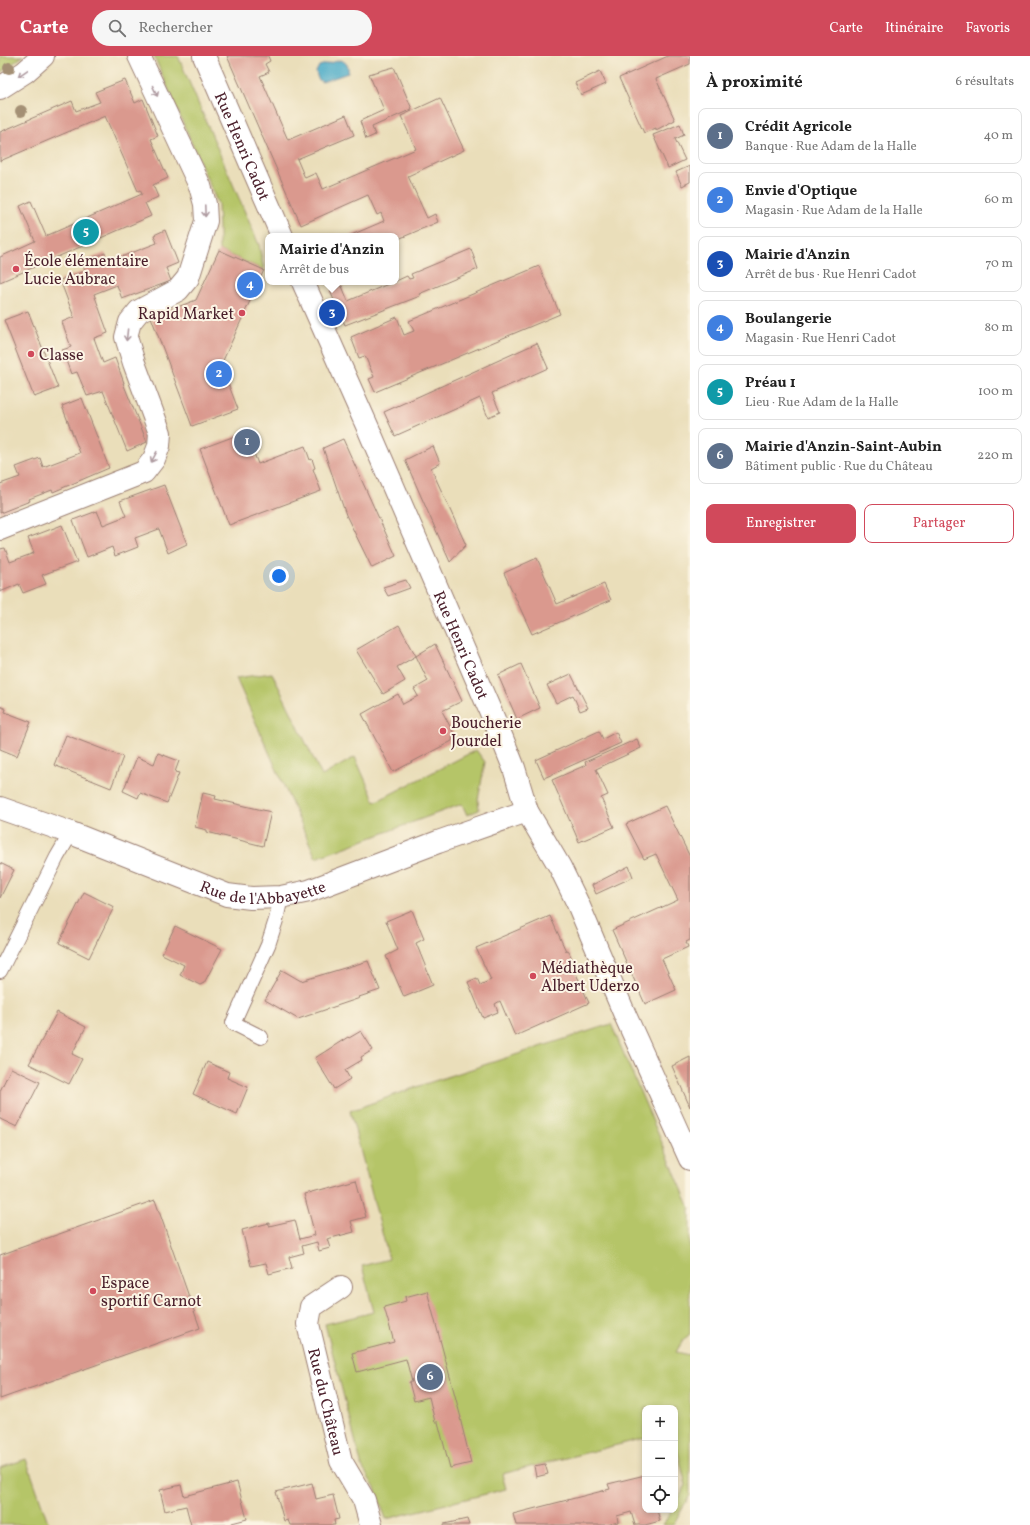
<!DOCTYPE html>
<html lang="fr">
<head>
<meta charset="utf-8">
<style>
  body { margin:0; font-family:Vollkorn,serif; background:#f6f6f6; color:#222 }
  .controls { position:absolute; right:12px; bottom:12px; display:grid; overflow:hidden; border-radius:8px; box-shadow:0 2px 6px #0003 }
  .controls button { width:36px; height:36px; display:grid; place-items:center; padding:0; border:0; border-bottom:1px solid #e0e0e0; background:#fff; color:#222; font:20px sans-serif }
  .you { position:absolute; left:279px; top:520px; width:14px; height:14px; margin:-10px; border:3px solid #fff; border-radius:50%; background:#1a73e8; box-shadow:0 0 0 6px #1a73e833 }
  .badge { display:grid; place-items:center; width:26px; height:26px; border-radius:50%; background:#d1495b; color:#fff; font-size:13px; font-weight:700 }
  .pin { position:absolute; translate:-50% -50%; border:2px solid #fff; box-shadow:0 1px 4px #0006 }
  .popup { position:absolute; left:265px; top:177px; width:134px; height:52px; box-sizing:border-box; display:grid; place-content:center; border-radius:8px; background:#fff; filter:drop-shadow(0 1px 3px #0005); font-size:13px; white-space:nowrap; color:#767676 }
  .popup b { font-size:15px; color:#222 }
  .popup::after { content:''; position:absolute; left:50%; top:100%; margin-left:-8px; border:8px solid transparent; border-top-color:#fff }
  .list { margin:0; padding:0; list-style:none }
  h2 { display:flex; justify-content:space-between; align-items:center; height:52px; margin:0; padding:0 16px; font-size:17px }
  h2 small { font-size:13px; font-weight:400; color:#767676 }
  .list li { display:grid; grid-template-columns:26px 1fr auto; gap:12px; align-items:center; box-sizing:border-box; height:56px; margin:0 8px 8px; padding:0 8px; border:1px solid #e0e0e0; border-radius:8px }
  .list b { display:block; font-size:15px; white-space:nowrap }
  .list p { margin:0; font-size:13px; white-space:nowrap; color:#767676 }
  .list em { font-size:13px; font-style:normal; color:#767676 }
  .actions { display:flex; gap:8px; padding:12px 16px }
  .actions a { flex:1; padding:9px 0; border:1px solid #d1495b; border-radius:8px; text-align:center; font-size:14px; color:#d1495b }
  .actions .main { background:#d1495b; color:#fff }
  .icon { flex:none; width:22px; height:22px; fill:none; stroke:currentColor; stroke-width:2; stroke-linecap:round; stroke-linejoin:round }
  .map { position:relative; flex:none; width:690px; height:1469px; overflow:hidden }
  header { display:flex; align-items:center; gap:24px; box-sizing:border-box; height:56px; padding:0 20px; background:#d1495b; color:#fff }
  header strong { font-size:19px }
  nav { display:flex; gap:22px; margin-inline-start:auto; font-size:14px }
  .search { width:280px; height:36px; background:#f6f6f6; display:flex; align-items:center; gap:10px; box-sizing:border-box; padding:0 14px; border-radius:22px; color:#767676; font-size:15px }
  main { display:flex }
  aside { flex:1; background:#fff }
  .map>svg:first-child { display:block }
  .green { fill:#b5c567; stroke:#807249 }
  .water { fill:#48aac7; stroke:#496479 }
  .building { fill:#da998e }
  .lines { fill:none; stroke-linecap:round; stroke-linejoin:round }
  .lane-casing { stroke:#9a7e72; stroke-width:16 }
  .street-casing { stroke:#9a7e72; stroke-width:24 }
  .secondary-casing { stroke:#9a7e72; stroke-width:24 }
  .lane { stroke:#fff; stroke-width:14 }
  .street { stroke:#fff; stroke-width:22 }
  .secondary { stroke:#fff; stroke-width:22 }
  .tree { fill:#a49075 }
  .oneway { stroke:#ae9aa0 }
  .poi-dot { fill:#d1495b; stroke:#fcf5e5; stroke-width:1.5 }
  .labels { text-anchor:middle; stroke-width:4; stroke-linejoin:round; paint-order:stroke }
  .street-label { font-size:16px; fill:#4a1f2b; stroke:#fcf5e5 }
  .poi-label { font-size:16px; fill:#4a1f2b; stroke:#fcf5e5; text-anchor:start }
</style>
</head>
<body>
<header>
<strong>Carte</strong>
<div class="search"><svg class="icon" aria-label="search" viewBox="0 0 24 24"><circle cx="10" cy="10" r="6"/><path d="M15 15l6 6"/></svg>Rechercher</div>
<nav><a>Carte</a><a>Itinéraire</a><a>Favoris</a></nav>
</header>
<main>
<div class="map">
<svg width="690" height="1469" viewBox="0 0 690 1469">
  <rect width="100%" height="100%" fill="#fcf5e5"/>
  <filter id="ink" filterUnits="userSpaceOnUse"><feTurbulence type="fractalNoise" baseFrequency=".025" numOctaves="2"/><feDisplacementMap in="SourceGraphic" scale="8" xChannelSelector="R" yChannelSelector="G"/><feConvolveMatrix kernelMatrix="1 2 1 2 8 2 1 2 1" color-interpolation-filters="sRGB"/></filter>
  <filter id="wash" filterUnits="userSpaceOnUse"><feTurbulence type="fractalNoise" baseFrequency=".012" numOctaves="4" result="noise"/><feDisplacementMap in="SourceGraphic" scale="16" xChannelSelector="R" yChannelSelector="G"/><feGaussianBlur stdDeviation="0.9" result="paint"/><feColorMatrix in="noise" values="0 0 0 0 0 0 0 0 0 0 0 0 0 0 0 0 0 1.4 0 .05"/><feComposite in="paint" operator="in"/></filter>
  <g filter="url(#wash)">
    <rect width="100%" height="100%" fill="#eadeba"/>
    <path class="green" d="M0,0H23L0,17Z
      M154,0H178L259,189L264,214L219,194V172L218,148Z
      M272,617L322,720L355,701L375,746L476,694L485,706L478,744L479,754L467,759L462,748L316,802L236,622Z
      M611,968L690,1152V1278L684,1283L676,1296L690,1299V1439L673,1469H663L672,1454H675V1449L686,1429L675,1385V1352H645V1382L502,1418L506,1433L386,1463L375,1432L362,1411L325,1268L374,1256L362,1210L389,1203L350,1055L422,1029Z
      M26,1403L49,1469H0V1412Z"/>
    <path class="water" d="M341,4C347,7 349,10 348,17L322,26L318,23L316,16L319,10Z"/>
    <g id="blocks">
      <path class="building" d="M227,0H268L270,5L265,8L269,16L260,20L288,84L346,59L354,79L297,103L305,122L316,117L323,133L416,93L401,60L440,42L464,94L408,120L427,162L435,158L438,166L396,184V180H349L384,165L381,157L377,159L368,139L301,169Z
        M668,0H690V8L656,23L675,64L656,74V72L644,77L619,22Z
        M394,11L412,53L372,71L375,79L366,83L360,65L384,54L369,18Z
        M600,15L606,28L581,39L575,27Z
        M125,24L135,47L143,43L158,80L151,83L168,122L153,129L158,141L145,147L151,160L0,226V201L35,185L20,150L31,145L46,180L142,138L140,134L138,135L105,60L0,105V76L72,45L76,55L100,46L95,36Z
        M680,68L684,79L675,83L685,104L668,112L653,79Z
        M690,110V126L682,130L676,116Z
        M165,174L178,207L166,212L171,225L122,243L117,229L94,238L108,277L94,282L103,307L115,302L124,327H123L147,386L127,395L103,335L87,340L77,316L71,318L62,294L71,291L62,266L74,261L60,224L85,215L82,206L105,197L108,206L157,187L154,179Z
        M471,193L478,213L419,238L420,240L345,269L330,235L342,230L348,245L393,226H396V225L407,220L409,223L413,222L411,218Z
        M219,194L264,214L221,309L238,353L192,370L151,261L196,244Z
        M539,210L560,258L375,336L369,323L374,321L365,300L359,302L351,281L397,261L404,279L414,275L409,265Z
        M28,255L58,332L34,341L4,264Z
        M537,287L548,312L492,337L500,356L488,361L480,342L395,380L384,356Z
        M82,342L109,412L53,436L52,434L29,443L30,445L0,457V428L20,421L16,411L40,402L43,411L80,397L62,350Z
        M246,376L258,408L305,390L310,404L312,403L315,412L313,413L321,435L229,469L200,393Z
        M343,383L396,500L372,512L346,459L323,392Z
        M433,390L440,407L431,412L466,489L450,506L405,404Z
        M164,429L187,488L168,497L159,473L135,482L138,491L115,500L112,491L87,501L73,464L97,455L103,469L126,460L120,445Z
        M62,469L77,506L42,519L46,528L23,537L19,528L0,536V493L5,492L10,506L34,497L28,482Z
        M537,502L557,548L604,528L611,544L532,578L504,517Z
        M406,524L410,532L388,540L383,531Z
        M399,569L416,600L397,611L405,625L383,638L356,594Z
        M435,588L462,645L442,655L453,676L452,685L393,716L362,658L398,638L403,648L418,640L414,633L428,625L416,600Z
        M521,608L540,652L517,663L498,619Z
        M571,618L588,652L580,655L573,639L556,647L547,629Z
        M0,650L6,653L5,656L31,666L17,700L0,693Z
        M599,675L603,683L616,676L621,687L544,722L536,704Z
        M66,679L123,701L111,732L54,709Z
        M637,683L641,692L596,713L608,739L601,742L614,771L579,786L552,724L586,709L585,706Z
        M158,697L179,705L175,716L179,717L167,747L140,737L138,742L123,735L137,701L154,708Z
        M203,737L216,740L215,743L271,756L263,790L207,776V774L195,771Z
        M665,750L690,801V884L686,886L688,891L662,903L676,934L645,948L612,874L678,844L656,798L644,803L626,768Z
        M0,807L14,814L0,842Z
        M629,810L633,821L596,838L592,829Z
        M84,836L114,851L89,902L59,887Z
        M412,854L424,883L416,887L433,929L404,941L386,900L398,894L386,865Z
        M550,860L566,895L568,894L576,911L574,913L589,947L515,980L500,945L495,948L498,956L483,962L468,926L477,922L480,929L491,924L476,892Z
        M175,870L222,893L204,927L200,929L180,919L184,909L162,898Z
        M368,905L380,934L359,941L360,942L298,963L265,944L282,914L301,925Z
        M57,956L86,971L72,998L82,1003L69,1028L29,1008Z
        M361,975L373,994L361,1001L362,1004L345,1014L350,1023L334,1033L315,1002L348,981L349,982Z
        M690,1001V1051L672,1010Z
        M207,1006L229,1016L227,1022L248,1031L237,1058L193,1038Z
        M11,1012L40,1026L17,1071L0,1063V1035Z
        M356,1124L366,1161L351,1165L354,1176L327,1183L330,1192L319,1195L317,1186L302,1190L304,1197L289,1201L292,1212L269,1218L266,1207L251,1210L242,1174L269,1167V1170L295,1164L300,1183L315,1179L304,1138Z
        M155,1144L200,1272L0,1343V1199Z
        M427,1235L461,1362H460L471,1407L450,1412L438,1366H435L429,1341L414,1345L409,1326H412L406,1303L357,1316L352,1297L394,1286L384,1251L406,1245L405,1241Z
        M545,1408L548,1418L536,1421L534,1410Z
        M645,1419V1454H657L660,1465L645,1469H635L631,1456L617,1460L618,1466L607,1469H516L513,1458L610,1433L608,1428Z
        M237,1426L247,1463L232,1467V1469H191L186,1450L165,1455L160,1434L181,1429L184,1440Z
        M312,1427L316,1443L333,1439L339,1463L334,1464L335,1469H290L288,1464L284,1465L276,1436Z
        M467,1463L469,1469H444V1468Z"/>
    </g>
  </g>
  <g filter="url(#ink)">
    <use href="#blocks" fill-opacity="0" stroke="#9a7e72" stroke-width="1"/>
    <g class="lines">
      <g class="lane-casing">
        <path id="lane" d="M0,915L57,801L71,777
          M261,981L233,967L268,889L276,864L281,841"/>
      </g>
      <g class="street-casing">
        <g id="street">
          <path d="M0,32L25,16L43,0"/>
          <path d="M0,473L144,416L154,403L159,390L160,377L134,307L126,281L130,266L139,255L178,234L188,222L206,165L205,148L200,130L139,0"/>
          <path id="s1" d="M0,752L71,777L227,839L251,842L281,841L309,835L438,786L527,755"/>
          <path id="s2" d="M341,1231L311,1251L308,1268L341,1405L364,1444L371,1469"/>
        </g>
      </g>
      <g class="secondary-casing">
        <g id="secondary">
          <path id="s3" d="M204,0L282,180"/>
          <path id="s4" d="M303,226L368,372L502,682L514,712L527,755L560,811L578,848L625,959L690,1103"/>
        </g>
      </g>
      <use href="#lane" class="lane"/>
      <use href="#street" class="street"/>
      <use href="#secondary" class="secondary"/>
    </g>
    <g class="tree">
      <circle cx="9" cy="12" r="6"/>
      <circle cx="21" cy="55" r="6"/>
    </g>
    <defs><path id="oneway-shaft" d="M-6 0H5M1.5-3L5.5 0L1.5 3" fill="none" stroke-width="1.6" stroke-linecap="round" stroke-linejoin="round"/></defs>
    <g class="oneway">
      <use href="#oneway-shaft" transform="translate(23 17) rotate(145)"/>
      <use href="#oneway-shaft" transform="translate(155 35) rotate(65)"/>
      <use href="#oneway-shaft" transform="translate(205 155) rotate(88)"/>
      <use href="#oneway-shaft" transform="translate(127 279) rotate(96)"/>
      <use href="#oneway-shaft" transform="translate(154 401) rotate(118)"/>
    </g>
  </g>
  <g class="poi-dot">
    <circle cx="16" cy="213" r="4"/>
    <circle cx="242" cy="257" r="4"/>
    <circle cx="31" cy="298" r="4"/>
    <circle cx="443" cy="675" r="4"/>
    <circle cx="533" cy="920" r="4"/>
    <circle cx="93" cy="1235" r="4"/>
  </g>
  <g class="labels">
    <g class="street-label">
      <text dy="6" stroke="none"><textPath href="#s3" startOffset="98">Rue Henri Cadot</textPath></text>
      <text dy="6" stroke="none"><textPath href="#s4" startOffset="396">Rue Henri Cadot</textPath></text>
      <text dy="6" stroke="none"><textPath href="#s1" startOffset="279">Rue de l'Abbayette</textPath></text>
      <text dy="6" stroke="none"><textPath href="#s2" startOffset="133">Rue du Château</textPath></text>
    </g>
    <g class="poi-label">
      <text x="24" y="210">École élémentaire<tspan x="24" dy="18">Lucie Aubrac</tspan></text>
      <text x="234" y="263" text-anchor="end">Rapid Market</text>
      <text x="39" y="304">Classe</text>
      <text x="451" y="672">Boucherie<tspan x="451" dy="18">Jourdel</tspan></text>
      <text x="541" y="917">Médiathèque<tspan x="541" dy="18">Albert Uderzo</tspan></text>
      <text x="101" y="1232">Espace<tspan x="101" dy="18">sportif Carnot</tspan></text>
    </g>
  </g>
</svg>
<div class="controls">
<button>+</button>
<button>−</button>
<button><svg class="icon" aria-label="locate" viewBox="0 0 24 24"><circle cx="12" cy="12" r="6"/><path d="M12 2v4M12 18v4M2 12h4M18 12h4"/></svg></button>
</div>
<div class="you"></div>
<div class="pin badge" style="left:247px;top:386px;background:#5c6f8a">1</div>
<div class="pin badge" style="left:219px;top:318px;background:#3f7fe0">2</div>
<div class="pin badge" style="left:332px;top:257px;background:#1a4fb4">3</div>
<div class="popup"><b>Mairie d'Anzin</b>Arrêt de bus</div>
<div class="pin badge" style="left:250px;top:229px;background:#3f7fe0">4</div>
<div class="pin badge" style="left:86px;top:176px;background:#0f9aa8">5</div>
<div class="pin badge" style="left:430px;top:1321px;background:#5c6f8a">6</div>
</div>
<aside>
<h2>À proximité<small>6 résultats</small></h2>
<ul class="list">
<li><span class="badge" style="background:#5c6f8a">1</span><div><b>Crédit Agricole</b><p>Banque · Rue Adam de la Halle</p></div><em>40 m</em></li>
<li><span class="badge" style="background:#3f7fe0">2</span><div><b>Envie d'Optique</b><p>Magasin · Rue Adam de la Halle</p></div><em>60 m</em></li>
<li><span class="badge" style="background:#1a4fb4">3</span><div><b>Mairie d'Anzin</b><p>Arrêt de bus · Rue Henri Cadot</p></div><em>70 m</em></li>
<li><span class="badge" style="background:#3f7fe0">4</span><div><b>Boulangerie</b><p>Magasin · Rue Henri Cadot</p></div><em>80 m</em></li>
<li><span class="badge" style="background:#0f9aa8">5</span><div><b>Préau 1</b><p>Lieu · Rue Adam de la Halle</p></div><em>100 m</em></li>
<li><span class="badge" style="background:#5c6f8a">6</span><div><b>Mairie d'Anzin-Saint-Aubin</b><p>Bâtiment public · Rue du Château</p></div><em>220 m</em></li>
</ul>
<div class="actions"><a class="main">Enregistrer</a><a>Partager</a></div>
</aside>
</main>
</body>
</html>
